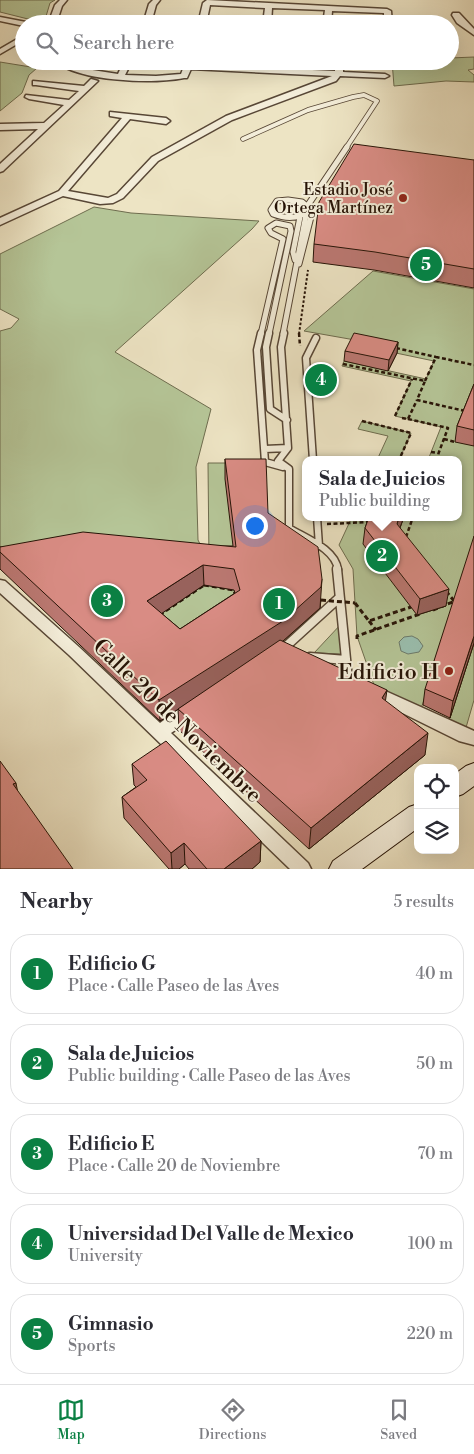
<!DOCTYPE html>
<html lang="en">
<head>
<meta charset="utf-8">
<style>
  body { margin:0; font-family:"Libre Bodoni",serif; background:#f2f2f3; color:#2b2b33 }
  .controls { position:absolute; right:15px; bottom:15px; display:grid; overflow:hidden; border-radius:10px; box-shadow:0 5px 20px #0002 }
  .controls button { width:45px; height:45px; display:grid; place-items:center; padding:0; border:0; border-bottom:1px solid #e1e1e2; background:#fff; color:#2b2b33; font:25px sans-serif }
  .you { position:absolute; left:254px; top:525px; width:18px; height:18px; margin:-12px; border:4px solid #fff; border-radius:50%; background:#1a73e8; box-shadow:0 0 0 8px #1a73e833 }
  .badge { display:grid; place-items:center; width:32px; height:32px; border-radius:50%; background:#0b8043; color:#fff; font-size:16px; font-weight:700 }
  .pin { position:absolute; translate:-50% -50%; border:2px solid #fff; box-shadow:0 1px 5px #0006 }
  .popup { position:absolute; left:302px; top:456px; width:160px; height:65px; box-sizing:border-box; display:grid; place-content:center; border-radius:10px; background:#fff; filter:drop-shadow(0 1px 4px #0005); font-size:16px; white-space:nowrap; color:#7c7c81 }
  .popup b { font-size:19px; color:#2b2b33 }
  .popup::after { content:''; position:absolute; left:50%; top:100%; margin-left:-10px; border:10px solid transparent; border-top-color:#fff }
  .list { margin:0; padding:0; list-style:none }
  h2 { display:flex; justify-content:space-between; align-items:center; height:65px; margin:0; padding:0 20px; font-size:21px }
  h2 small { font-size:16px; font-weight:400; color:#7c7c81 }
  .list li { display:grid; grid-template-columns:32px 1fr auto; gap:15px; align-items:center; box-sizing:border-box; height:80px; margin:0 10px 10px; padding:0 10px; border:1px solid #e1e1e2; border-radius:20px }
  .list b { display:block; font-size:19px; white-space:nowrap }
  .list p { margin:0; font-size:16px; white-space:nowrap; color:#7c7c81 }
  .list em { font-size:16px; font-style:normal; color:#7c7c81 }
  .icon { flex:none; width:28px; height:28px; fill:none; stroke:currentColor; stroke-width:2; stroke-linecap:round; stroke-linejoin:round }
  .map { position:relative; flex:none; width:474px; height:869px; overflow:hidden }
  .search { position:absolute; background:#fff; box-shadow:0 5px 20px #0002; left:15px; right:15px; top:15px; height:55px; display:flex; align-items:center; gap:12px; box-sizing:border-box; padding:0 18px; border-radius:28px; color:#7c7c81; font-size:19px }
  .sheet { height:515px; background:#fff }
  nav { display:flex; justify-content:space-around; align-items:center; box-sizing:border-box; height:70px; border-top:1px solid #e1e1e2; background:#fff; font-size:14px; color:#7c7c81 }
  nav a { display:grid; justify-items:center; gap:2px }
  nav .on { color:#0b8043 }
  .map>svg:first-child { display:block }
  .green { fill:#b5c597; stroke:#6e6c4e }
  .water { fill:#9abfaf; stroke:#6c7a6b }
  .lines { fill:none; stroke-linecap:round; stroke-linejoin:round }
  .service-far3-casing { stroke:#584736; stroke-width:5.5 }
  .service-far2-casing { stroke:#584736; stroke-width:7 }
  .service-far1-casing { stroke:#584736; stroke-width:9 }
  .service-casing { stroke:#584736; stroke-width:11 }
  .minor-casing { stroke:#584736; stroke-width:3 }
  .secondary-casing { stroke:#261306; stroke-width:2 }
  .path-far2 { stroke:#261306; stroke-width:2; stroke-dasharray:2.5 2; stroke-linecap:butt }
  .path-far1 { stroke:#261306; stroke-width:2.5; stroke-dasharray:4 2.5; stroke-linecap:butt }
  .path { stroke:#261306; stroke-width:3; stroke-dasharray:5 3; stroke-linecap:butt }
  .service-far3 { stroke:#f3edd9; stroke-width:4 }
  .service-far2 { stroke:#f3edd9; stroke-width:5 }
  .service-far1 { stroke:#f3edd9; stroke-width:6 }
  .service { stroke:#f3edd9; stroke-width:8 }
  .minor { fill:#f3edd9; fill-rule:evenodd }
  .secondary { fill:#f3edd9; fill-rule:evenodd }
  .path-bridge { stroke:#261306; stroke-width:3; stroke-dasharray:5 3; stroke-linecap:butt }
  .wall { fill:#bb7872; stroke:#261306; fill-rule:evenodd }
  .shaded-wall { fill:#98625c; stroke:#261306 }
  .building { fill:#d98c84; stroke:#261306; fill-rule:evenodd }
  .poi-dot { fill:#8f2418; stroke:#f3edd9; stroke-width:2 }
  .labels { text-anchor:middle; stroke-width:4; stroke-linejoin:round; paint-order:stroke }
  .far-poi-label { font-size:16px; fill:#261306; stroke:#f3edd9; text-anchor:end }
  .near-poi-label { font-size:22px; fill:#261306; stroke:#f3edd9; text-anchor:end }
  .near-street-label { font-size:22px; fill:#261306; stroke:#f3edd9 }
</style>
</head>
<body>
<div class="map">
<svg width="474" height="869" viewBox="0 0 474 869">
  <rect width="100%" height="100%" fill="#ede4c4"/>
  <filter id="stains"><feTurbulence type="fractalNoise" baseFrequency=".004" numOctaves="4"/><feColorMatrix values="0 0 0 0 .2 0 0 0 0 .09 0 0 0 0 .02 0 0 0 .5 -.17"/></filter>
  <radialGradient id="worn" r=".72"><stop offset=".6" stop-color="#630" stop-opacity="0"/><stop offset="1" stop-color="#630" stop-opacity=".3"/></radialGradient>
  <path class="green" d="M0,0H55L50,3L44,23L0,12Z
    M474,57V69L468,70L474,75V82L446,81L394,86L392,61H450V58Z
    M0,62L37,68L29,75L22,93L0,111Z
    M94,207L131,213L259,221L252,229L115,352L211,409L196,467L198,540L209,562L208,463H253L236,567L0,568V331L11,328L19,319L0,309V254Z
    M373,271L474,289V543L421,709L374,685L357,636L353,569L339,545L352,517H375L395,540L404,517H458V460H428L441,427L395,416L411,381L342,366L344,361L426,379L434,361L353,344L355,340L304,331Z
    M362,421L411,433L399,460H377L388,436L358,429Z
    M204,585L234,590L240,610L181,649L149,622Z
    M342,623L343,654L314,653Z
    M474,643V700L465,731L448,723Z"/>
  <path class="water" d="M412,636L418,639L423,646L419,652L408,654L401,651L399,642L404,637Z"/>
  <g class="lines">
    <g class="service-far3-casing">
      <path id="service-far3" d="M243,139L308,110L353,97L364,95L377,101L346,148"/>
    </g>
    <g class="service-far2-casing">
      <path id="service-far2" d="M288,200L302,202L310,209C299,220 286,219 273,214L271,210L277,201Z
        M308,205L347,147
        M295,260L293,252L300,217
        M299,264L312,213L310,209
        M261,334L283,239L271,233L268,228L276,223L290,226L291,231L269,334
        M283,334L306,215"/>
    </g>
    <g class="service-far1-casing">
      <path id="service-far1" d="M261,333L257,350L265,462L283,467
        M269,333L266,347L270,409L287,420
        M284,333L281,347L288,448L278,461L289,469V528C305,538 336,549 338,570
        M265,449L288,448
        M313,460L306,358L316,338
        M317,517L319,546"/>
    </g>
    <g class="service-casing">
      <path id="service" d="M337,569L348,679
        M283,649L339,598
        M310,657L346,660"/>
    </g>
    <g class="minor-casing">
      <path id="minor" d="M60,0H67L62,6L56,24H48L55,5Z
        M153,0H160L156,5L153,16L192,24H173L152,20L151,24H143L149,4Z
        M207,0L387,9L391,11L392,24H384V13L332,11L331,24H323L325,10L272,8L271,24H263L265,8L210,5L206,24H198L203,3Z
        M453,13H459L474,29V35L457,23L452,15Z
        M0,17L26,22L29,24H24V26L0,21Z
        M24,35V40L0,54V49Z
        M54,61H65L86,69L118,74L124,61H132L125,75L156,76L181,74L186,61H194L192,65L335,71V61H343V72L385,74L389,76L385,78L340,76L336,81L232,120L158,161L123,198L113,203L100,204L63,196L0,225V218L59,191L122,118L110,116V112L166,118L170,121L166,124L130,119L68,191L108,198L117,194L152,157L226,116L332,76L191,69L187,78H184C152,84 81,82 54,61Z
        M91,79L98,81L3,171L0,172V164L38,129L0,130V124L44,123L64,105L29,99L25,97L26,95L69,100L79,91L36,85H33V81L84,86Z
        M0,580L5,581L79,647L160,723C171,716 185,701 198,705L200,710L198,715L171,733L308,863L311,869H290L69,655L0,593Z
        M372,685L474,731V745L459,741L366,695L364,691L366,687Z"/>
    </g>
    <g class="secondary-casing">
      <path id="secondary" d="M474,763V786L463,794L455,797V774L466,766Z
        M418,804V828L362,869H329L333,861L409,807Z"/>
    </g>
    <path class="path-far2" d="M299,334L308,270"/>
    <path class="path-far1" d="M299,333L300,346
      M396,348L436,357
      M343,364L425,381L417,400L465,411
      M425,381L436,357L474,365
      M395,416L412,379
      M402,418L408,419L417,400
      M408,419L448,428L436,460
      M362,421L411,433L399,460
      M444,439L455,442
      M431,452L438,453
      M327,524L369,522
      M406,537L413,517"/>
    <path class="path" d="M204,585L234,590L240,610L181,649L149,622Z
      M446,591L455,602
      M355,603L369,621L411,607L410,605
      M433,610L455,601
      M369,621L376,630
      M357,639V636L420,614"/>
    <use href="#service-far3" class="service-far3"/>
    <use href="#service-far2" class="service-far2"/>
    <use href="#service-far1" class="service-far1"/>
    <use href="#service" class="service"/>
    <use href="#minor" class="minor"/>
    <use href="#secondary" class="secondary"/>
    <path class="path-bridge" d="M321,600L355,603"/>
  </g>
  <path class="wall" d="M474,160V288L374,270L313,262L314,244Z
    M398,342L397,353L388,371L344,361L345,351Z
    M474,384V446L455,442L457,426Z
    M225,459L268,513L321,600L320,608L282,642L385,701L425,755L309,849L179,730L178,709L160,721L0,569V547L233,546L225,479ZM204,585L234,590L235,593L180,629L161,613Z
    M369,517H404L400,528L446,606L417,615L363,544L365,528Z
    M474,643L450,718L423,705L425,689Z
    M132,764L261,841L260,862L252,869H189L185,864L179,869H169L124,818L122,797L136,787L134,785Z"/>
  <path class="shaded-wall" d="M398,342L397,353L388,371L389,360Z
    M399,517H404L395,540L397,524Z
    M203,565L204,585L149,622L147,601Z
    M322,579L320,608L283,641L160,721L159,700Z
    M449,589L446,606L417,615L420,599Z
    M474,636V643L450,718L453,701Z
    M387,690L384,711L382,698Z
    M428,733L425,755L309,849L311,828Z
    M16,783L20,804L13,784Z
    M261,841L260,862L252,869H224Z
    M184,843L185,864L179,869H172L171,853Z"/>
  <path class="building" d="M354,144L474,160V269L375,252L314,244L319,202Z
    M354,333L398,342L389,360L345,351Z
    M474,384V430L457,426Z
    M225,459H266L268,513L318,547L322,579L321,587L283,621L159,700L0,552V547L83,532L236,547ZM203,565L234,569L240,590L180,629L147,601Z
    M369,517H399L397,524L449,589L420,599L365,528Z
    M474,536V636L453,701L425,689Z
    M280,640L387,690L382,698L428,733L311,828L178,709Z
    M166,741L261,841L224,869H207L184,843L171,853L122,797L147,780L132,764Z
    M0,761L16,783L13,784L73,869H0Z"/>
  <g class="poi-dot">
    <circle cx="403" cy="198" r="5"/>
    <circle cx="449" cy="671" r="5"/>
  </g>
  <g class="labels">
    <g class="far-poi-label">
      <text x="393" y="195">Estadio José<tspan x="393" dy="18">Ortega Martínez</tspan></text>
    </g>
    <g class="near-poi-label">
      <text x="439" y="679">Edificio H</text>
    </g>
    <g class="near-street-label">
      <text transform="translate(178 720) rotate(44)" y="8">Calle 20 de Noviembre</text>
    </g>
  </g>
  <rect width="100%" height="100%" filter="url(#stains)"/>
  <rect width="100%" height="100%" fill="url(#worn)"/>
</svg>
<div class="controls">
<button><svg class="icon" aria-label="locate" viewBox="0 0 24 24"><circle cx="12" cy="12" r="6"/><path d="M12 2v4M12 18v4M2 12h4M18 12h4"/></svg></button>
<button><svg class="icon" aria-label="layers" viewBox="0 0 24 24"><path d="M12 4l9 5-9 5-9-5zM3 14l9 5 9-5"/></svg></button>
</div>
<div class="you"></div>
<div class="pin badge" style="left:279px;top:604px">1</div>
<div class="pin badge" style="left:382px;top:556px">2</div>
<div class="popup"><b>Sala de Juicios</b>Public building</div>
<div class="pin badge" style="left:107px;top:601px">3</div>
<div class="pin badge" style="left:321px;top:380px">4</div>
<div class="pin badge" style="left:426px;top:265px">5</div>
<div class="search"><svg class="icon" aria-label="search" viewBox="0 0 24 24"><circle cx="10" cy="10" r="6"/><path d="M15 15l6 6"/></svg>Search here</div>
</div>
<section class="sheet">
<h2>Nearby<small>5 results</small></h2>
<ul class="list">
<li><span class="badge">1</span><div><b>Edificio G</b><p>Place · Calle Paseo de las Aves</p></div><em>40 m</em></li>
<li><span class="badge">2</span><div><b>Sala de Juicios</b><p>Public building · Calle Paseo de las Aves</p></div><em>50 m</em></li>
<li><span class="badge">3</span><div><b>Edificio E</b><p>Place · Calle 20 de Noviembre</p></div><em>70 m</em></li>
<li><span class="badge">4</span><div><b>Universidad Del Valle de Mexico</b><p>University</p></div><em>100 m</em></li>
<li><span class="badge">5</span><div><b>Gimnasio</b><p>Sports</p></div><em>220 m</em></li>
</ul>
</section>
<nav>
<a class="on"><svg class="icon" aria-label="map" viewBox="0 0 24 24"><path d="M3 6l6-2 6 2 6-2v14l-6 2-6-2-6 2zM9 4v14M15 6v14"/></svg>Map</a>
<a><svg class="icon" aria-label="directions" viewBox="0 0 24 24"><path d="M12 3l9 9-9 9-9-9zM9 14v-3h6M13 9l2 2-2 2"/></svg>Directions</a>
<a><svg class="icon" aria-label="saved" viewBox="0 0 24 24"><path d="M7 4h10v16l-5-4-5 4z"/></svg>Saved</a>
</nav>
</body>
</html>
